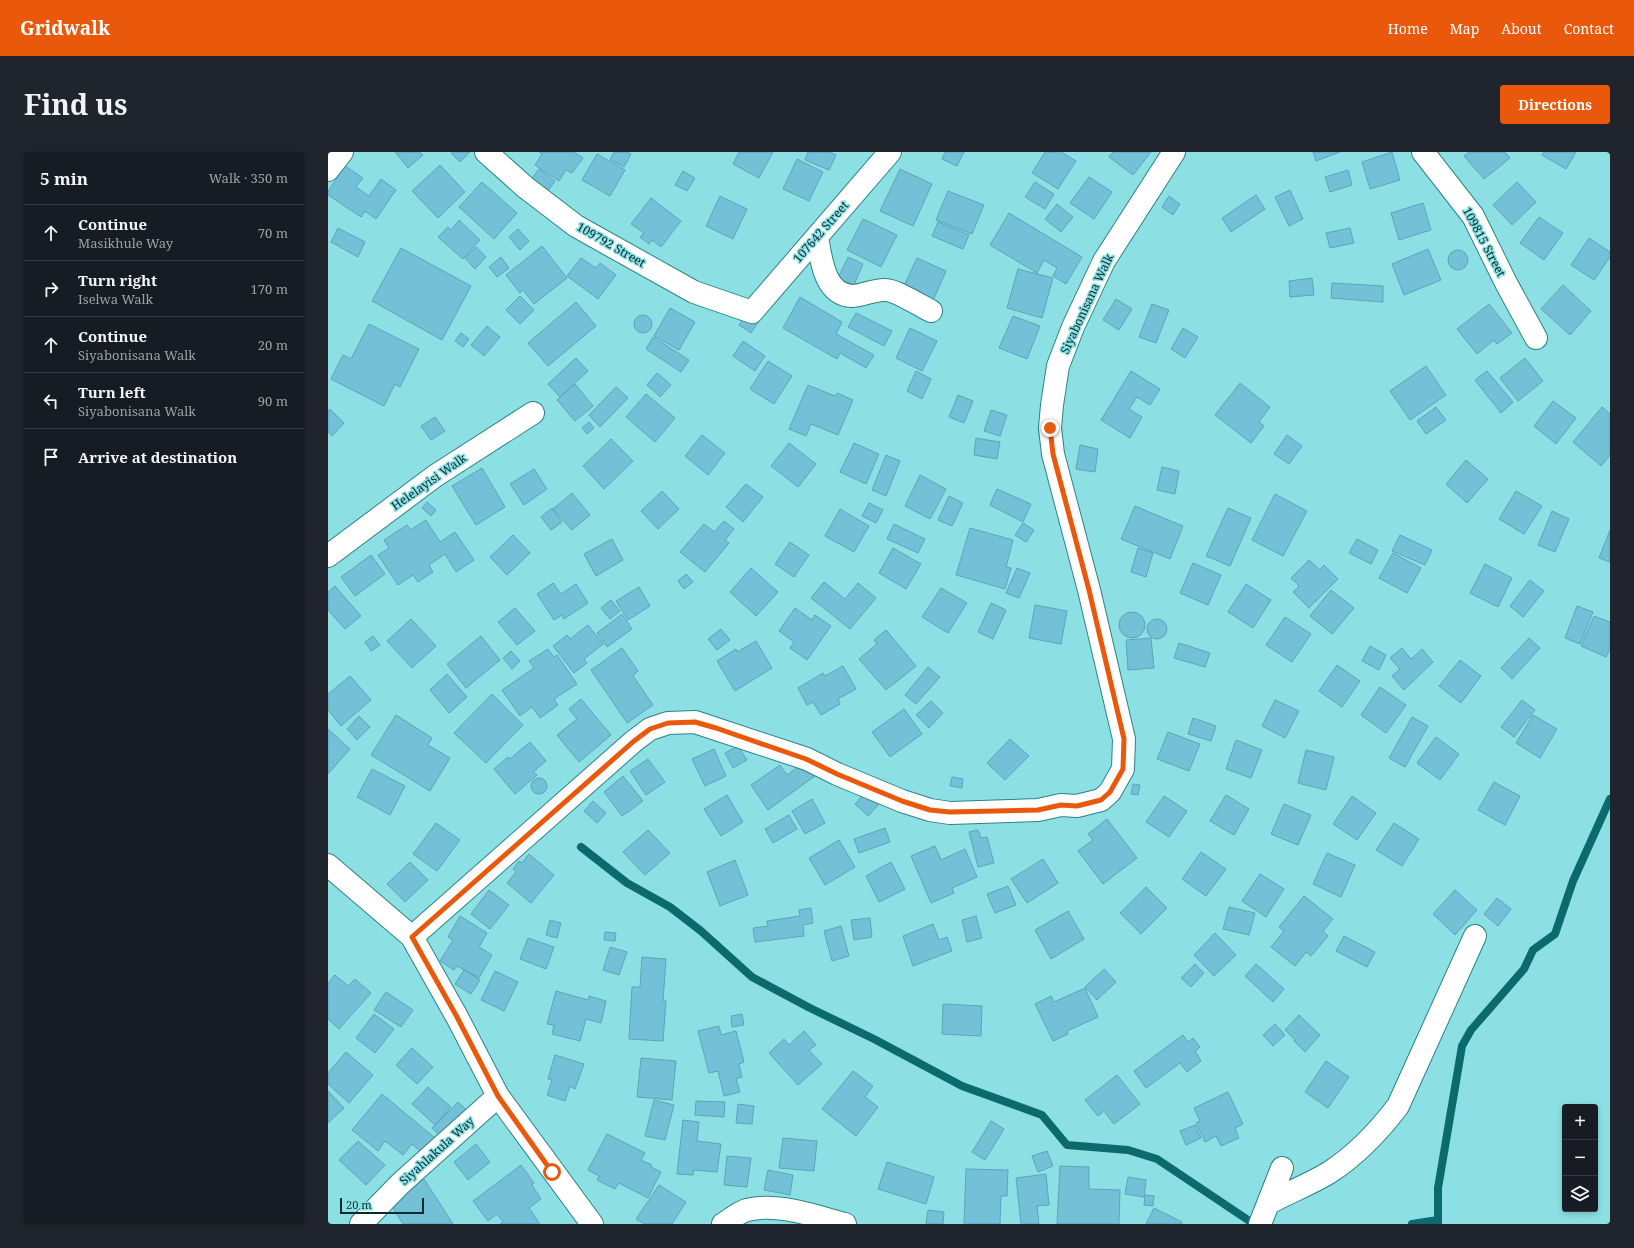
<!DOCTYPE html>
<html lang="en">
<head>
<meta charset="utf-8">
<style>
  body { margin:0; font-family:"Noto Serif",serif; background:#20242c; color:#f1f3f6 }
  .controls { position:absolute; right:12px; bottom:12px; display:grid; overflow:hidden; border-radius:4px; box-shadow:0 2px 6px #0003 }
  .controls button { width:36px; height:36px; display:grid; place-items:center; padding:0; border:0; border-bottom:1px solid #363941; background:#171b24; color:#f1f3f6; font:20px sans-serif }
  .scale { position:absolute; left:12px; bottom:10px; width:84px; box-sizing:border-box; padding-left:4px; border:2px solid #062c2d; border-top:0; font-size:11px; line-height:14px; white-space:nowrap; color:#062c2d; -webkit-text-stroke:3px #8ce0e4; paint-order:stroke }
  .stop { position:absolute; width:12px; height:12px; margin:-9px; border:3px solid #ea580c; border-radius:50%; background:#fff }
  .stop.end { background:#ea580c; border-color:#fff; box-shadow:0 1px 4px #0008 }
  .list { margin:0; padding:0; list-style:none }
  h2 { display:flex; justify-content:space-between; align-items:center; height:52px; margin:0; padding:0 16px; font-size:17px }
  h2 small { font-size:13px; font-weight:400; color:#9ea1a6 }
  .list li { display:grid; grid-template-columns:26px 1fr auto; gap:12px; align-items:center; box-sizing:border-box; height:56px; padding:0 16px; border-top:1px solid #363941 }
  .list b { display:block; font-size:15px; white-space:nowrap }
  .list p { margin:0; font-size:13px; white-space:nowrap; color:#9ea1a6 }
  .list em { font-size:13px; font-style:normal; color:#9ea1a6 }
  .icon { flex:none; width:22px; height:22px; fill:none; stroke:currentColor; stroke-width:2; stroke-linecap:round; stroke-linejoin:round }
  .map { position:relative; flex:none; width:1282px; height:1072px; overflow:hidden; border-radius:4px }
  header { display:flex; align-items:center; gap:24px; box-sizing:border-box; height:56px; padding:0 20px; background:#ea580c; color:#fff }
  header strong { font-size:19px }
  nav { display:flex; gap:22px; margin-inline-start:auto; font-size:14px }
  .intro { display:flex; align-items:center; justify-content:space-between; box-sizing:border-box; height:96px; padding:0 24px }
  h1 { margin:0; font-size:28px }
  .button { padding:10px 18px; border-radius:4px; background:#ea580c; color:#fff; font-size:14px; font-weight:700 }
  main { display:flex; gap:24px; padding:0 24px }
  aside { flex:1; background:#171b24; border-radius:4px; box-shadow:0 2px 6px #0003 }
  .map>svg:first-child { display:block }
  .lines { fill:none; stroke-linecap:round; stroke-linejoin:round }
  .stream { stroke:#0a6a6d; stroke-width:8 }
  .building { fill:#74c0d6; stroke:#5aa5bb }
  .minor-casing { stroke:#2a8386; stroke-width:24 }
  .minor { stroke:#fff; stroke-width:22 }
  .route { stroke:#ea580c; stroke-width:5 }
  .labels { text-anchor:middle; stroke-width:3; stroke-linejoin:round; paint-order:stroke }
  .street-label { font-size:12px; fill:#062c2d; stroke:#8ce0e4 }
</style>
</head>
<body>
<header>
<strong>Gridwalk</strong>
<nav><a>Home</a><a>Map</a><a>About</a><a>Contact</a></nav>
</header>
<div class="intro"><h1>Find us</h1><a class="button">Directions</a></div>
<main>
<aside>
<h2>5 min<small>Walk · 350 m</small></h2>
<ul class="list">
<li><svg class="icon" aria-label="ahead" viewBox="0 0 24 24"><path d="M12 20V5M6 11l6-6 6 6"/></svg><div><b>Continue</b><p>Masikhule Way</p></div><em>70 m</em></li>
<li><svg class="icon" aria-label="right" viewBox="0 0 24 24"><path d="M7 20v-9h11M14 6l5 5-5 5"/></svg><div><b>Turn right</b><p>Iselwa Walk</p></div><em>170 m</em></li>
<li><svg class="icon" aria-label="ahead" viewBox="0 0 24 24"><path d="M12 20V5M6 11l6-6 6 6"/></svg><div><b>Continue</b><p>Siyabonisana Walk</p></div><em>20 m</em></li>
<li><svg class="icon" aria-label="left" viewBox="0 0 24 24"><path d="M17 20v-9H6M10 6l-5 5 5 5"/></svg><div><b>Turn left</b><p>Siyabonisana Walk</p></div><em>90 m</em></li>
<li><svg class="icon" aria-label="arrive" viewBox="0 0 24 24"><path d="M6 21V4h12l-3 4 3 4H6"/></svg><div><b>Arrive at destination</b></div></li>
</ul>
</aside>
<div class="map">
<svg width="1282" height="1072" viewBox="0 0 1282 1072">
  <rect width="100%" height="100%" fill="#8ce0e4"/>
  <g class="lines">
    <path class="stream" d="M253,695L299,731L342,755L373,779L424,825L482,856L546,887L634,934L714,963L739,993L800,998L829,1007L926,1072
      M1084,1072L1110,1068
      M1110,1072V1036L1134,894L1143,878L1196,817L1205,798L1227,782L1245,729L1282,647"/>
  </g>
  <path class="building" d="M67,0H92L95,3L80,16Z
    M125,0H142L132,10L123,1Z
    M211,0H246L255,6L244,21L238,18L231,29L207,13L214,2Z
    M286,0H300L303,2L296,15L282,8Z
    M411,0H445L431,26L405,12Z
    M480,0H502L508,3L501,18L477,8Z
    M617,0H636L629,14L614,7Z
    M717,0H733L748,9L730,37L704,21Z
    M785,0H823L805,23L781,5Z
    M985,0H1012L988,9Z
    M1064,0L1072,28L1042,37L1034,10Z
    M1141,0H1177L1182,6L1156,27L1136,4Z
    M1216,0H1248L1238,17L1214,3Z
    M269,2L297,18L282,44L254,28Z
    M469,7L495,20L481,49L455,37Z
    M112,13L137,40L110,66L84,39Z
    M17,14L35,26L28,35L41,44L53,27L68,38L48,67L37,59L33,65L0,43V39Z
    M211,17L227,29L219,40L203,28Z
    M572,17L604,32L585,74L552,59Z
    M1020,18L1024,33L1002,40L997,25Z
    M355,19L367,26L359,39L347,33Z
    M761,25L784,40L766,67L742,51Z
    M154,30L189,61L166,87L131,55Z
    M707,30L726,42L717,57L697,45Z
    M1189,30L1208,50L1184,73L1165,53Z
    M962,38L975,67L961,74L947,45Z
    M620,39L656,53L644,82L608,68Z
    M928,43L937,57L903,80L894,66Z
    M392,44L419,57L405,87L378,74Z
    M841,44L852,52L845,63L834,55Z
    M323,46L353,69L333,95L324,88L321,92L312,85L316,81L303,72Z
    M1095,51L1103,78L1071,88L1063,61Z
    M729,52L745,65L733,80L717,67Z
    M681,61L754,105L738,132L725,124L729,116L716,108L709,121L662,93Z
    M1211,65L1235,81L1216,108L1192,91Z
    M535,67L569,83L553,115L519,98Z
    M131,68L152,88L135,107L110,85L120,75L123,78Z
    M610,70L641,83L635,97L604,84Z
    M10,76L37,90L30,105L3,90Z
    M1022,76L1026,91L1002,96L998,81Z
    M190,77L201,89L192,98L181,85Z
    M1261,86L1282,100V105L1266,128L1243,113Z
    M214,94L239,126L206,152L195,138L192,141L178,123Z
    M148,95L158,105L147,117L137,106Z
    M73,96L143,134L114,188L44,149Z
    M1100,97L1113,128L1076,143L1064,112Z
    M1120 108a10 10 0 1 1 20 0a10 10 0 1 1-20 0Z
    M173,105L181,116L169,125L161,115Z
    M520,105L535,112L526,133L510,126Z
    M253,106L268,116L272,111L288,123L270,147L239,124Z
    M589,106L618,119L604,151L574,138Z
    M690,117L725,126L714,166L679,156Z
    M984,126L986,143L962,145L961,129Z
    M1004,131L1055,134V150L1003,146Z
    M1235,133L1263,159L1242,183L1213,157Z
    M192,144L206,158L192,172L178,158Z
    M472,145L514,170L508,182L546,203L538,216L512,201L509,207L455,176Z
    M788,147L804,157L791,178L775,168Z
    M248,150L268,174L220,214L200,191Z
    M824,152L841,158L828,191L811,185Z
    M1161,152L1184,181L1169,192L1166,188L1149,202L1129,177Z
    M342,156L367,170L351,198L326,184Z
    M419,161L431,169L423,181L411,173Z
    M528,161L564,179L556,194L520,175Z
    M306 172a9 9 0 1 1 18 0a9 9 0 1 1-18 0Z
    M685,164L712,174L699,207L671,196Z
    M41,172L91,197L72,235L67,232L56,254L3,227L15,203L23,207Z
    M159,174L172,185L156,204L143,193Z
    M582,176L609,189L594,219L568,206Z
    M855,176L870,185L857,206L843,197Z
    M133,181L141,187L135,195L127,189Z
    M325,185L361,208L353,220L318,197Z
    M415,189L437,204L427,219L405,204Z
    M248,206L260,219L232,245L220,232Z
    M1197,206L1215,229L1190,249L1172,226Z
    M440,209L464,224L446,252L422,237Z
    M1098,214L1118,243L1082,268L1062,239Z
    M588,219L603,227L594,247L579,239Z
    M803,219L832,237L822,253L809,245L801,257L814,265L802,286L773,268Z
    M1159,219L1185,250L1173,261L1147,228Z
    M329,221L343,233L332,245L319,233Z
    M912,231L942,255L931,270L936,274L923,291L887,263Z
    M247,232L265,254L247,269L229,248Z
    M480,233L507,244L509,241L525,248L510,283L483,272L478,284L461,277Z
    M288,235L300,246L272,275L261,263Z
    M318,242L347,266L327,290L298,265Z
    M630,243L645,249L636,271L621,265Z
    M1225,249L1248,266L1228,292L1206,274Z
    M1108,255L1118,268L1098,282L1089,269Z
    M1274,255L1282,262V303L1273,314L1245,290Z
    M2,257L16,271L4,284L0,280V259Z
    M663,258L679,263L672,284L656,279Z
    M107,265L117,279L103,288L93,274Z
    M261,270L266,276L259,282L254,276Z
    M374,283L397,301L380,323L357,304Z
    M959,283L974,294L961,312L946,302Z
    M648,286L672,290L669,307L646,303Z
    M283,287L305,309L276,337L255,314Z
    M461,291L488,312L470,335L443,314Z
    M526,291L551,302L538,332L512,320Z
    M752,293L770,297L767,320L748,317Z
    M558,303L572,309L558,344L544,338Z
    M1138,308L1160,327L1139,351L1118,332Z
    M834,315L851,319L847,342L829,338Z
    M154,316L177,355L148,373L124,334Z
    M206,317L219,337L196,353L182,332Z
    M592,323L618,337L602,367L577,354Z
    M418,332L435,345L415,370L398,355Z
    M669,337L703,352L695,370L662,353Z
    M334,339L351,357L330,377L313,359Z
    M1188,339L1214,354L1196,382L1171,367Z
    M244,341L262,363L244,378L225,357Z
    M947,342L979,359L955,404L924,388Z
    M621,344L635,351L624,374L610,368Z
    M99,350L108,358L103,364L94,356Z
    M541,351L555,358L548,371L534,364Z
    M807,354L855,374L842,407L793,387Z
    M224,356L234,370L223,378L213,365Z
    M900,356L923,366L902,414L878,404Z
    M512,357L541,374L526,400L497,384Z
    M1224,359L1241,367L1227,400L1210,393Z
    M98,368L112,390L127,380L146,408L128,420L117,402L101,413L105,420L90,430L85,423L70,433L50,403L61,396L56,388L79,373L82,378Z
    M396,369L406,377L397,388L401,391L377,420L352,400L376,372L386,380Z
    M695,371L706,378L698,390L687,383Z
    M566,372L597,387L590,401L559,387Z
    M642,376L685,388L678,415L683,416L677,437L628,423Z
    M1282,378V410L1271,406Z
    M185,383L202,401L179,423L162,405Z
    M1072,383L1104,398L1097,413L1064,399Z
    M284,387L295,408L268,424L256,402Z
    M1029,387L1050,398L1043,412L1021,401Z
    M462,390L481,403L466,425L447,412Z
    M565,396L593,412L578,437L551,421Z
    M810,396L825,401L818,425L803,420Z
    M1065,401L1093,416L1079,441L1051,426Z
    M43,403L57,422L27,444L13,425Z
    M981,408L992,418L996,413L1010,427L981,456L965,440L971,434L963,426Z
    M865,411L893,423L880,453L852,441Z
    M1157,412L1184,426L1170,455L1142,441Z
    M423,416L450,440L428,464L402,440Z
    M689,416L702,421L691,446L678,441Z
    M358,422L365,430L356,437L350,429Z
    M1202,428L1216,439L1195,465L1182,454Z
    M496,430L517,447L530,431L548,446L522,477L483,446Z
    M225,431L233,442L248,432L260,451L236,467L234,463L226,468L209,442Z
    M918,432L943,448L925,476L900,460Z
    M7,434L33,464L17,477L0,458V440Z
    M311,435L322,454L300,468L288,449Z
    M613,436L639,451L620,481L594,465Z
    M1003,438L1026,456L1004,482L982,464Z
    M283,448L292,459L282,467L273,456Z
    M663,451L678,458L665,487L650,480Z
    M707,453L739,459L733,492L701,486Z
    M1249,454L1265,460L1252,492L1237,486Z
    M187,456L207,479L189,493L170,470Z
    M467,456L484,468L487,463L503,474L479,508L462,496L466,490L451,479Z
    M791 473a13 13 0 1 1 26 0a13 13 0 1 1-26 0Z
    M294,462L304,477L279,495L269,481Z
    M1266,464L1282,470V497L1278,505L1253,494Z
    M957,465L983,482L964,510L938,493Z
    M819 477a10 10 0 1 1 20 0a10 10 0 1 1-20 0Z
    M83,467L108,494L84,516L59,489Z
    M260,473L275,492L256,507L259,511L246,521L225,494L239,483L242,487Z
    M393,477L402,488L389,498L380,487Z
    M558,478L588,514L558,538L531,507L549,492L546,488Z
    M45,484L52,493L43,499L37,490Z
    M153,484L172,508L138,536L119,512Z
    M823,486L826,516L800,518L798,488Z
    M1201,486L1212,496L1184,527L1173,516Z
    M428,489L444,516L407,539L389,509L408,497L409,500Z
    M851,491L882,501L877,515L846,506Z
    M1042,494L1058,503L1051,518L1034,509Z
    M294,496L310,519L305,524L325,553L299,571L263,518Z
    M1074,496L1083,507L1094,497L1105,510L1076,538L1064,524L1072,517L1062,506Z
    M220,497L226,505L229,503L249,532L226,547L230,553L212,566L204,555L192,564L174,538L206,516L201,509Z
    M183,499L192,509L184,517L175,506Z
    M1132,508L1153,524L1133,551L1111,534Z
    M1009,513L1032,529L1014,555L991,539Z
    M515,514L528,537L510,547L512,552L493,563L485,550L479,553L470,536L495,521L497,524Z
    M600,515L612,525L588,552L577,543Z
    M119,522L139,545L121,561L102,538Z
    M22,524L43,548L13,574L0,558V542Z
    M1052,535L1078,553L1058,581L1033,563Z
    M164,542L195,573L158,611L126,581Z
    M253,547L283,583L251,610L229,583L249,567L241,557Z
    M947,548L971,559L957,586L934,574Z
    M1194,548L1207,558L1186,585L1173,575Z
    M603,549L615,561L601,576L588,563Z
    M576,557L594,582L562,605L544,580Z
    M68,563L104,586L100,593L122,606L102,639L43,603Z
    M1205,563L1229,577L1212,606L1188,591Z
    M31,564L42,575L29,588L19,577Z
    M1084,565L1100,574L1077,615L1061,606Z
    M865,566L888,574L883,589L860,582Z
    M0,577L22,597L0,622Z
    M840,580L872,592L861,619L829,607Z
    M1108,585L1131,602L1112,628L1089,611Z
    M682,587L701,604L677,628L659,611Z
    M908,588L934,598L923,626L898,617Z
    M202,590L218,609L205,620L209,623L187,642L166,617L180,605L182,607Z
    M410,594L419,608L405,616L397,601Z
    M386,597L398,624L377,634L364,607Z
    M978,598L1006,605L998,638L970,631Z
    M320,607L337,630L318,643L302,619Z
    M477,610L487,624L440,658L423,633L452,613L459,623Z
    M44,617L77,634L62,663L29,645Z
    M295,624L315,649L294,664L276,640Z
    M624,625L635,627L634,636L622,634Z
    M203 634a8 8 0 1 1 16 0a8 8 0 1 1-16 0Z
    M1166,630L1192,644L1177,673L1150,658Z
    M805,632L812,633L810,643L803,642Z
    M539,638L553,650L540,664L527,652Z
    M399,643L415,670L393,684L376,657Z
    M898,643L921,657L906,683L882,669Z
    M836,644L859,659L841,685L818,670Z
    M1024,644L1048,661L1029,688L1005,672Z
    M484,647L497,671L477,682L464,659Z
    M265,649L278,661L269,671L256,659Z
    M956,652L983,663L970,693L943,682Z
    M461,663L469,677L445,691L437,677Z
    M779,667L809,706L775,732L750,699L765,688L760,682Z
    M108,671L132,688L109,719L85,702Z
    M1066,671L1091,687L1074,714L1048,698Z
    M557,676L562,690L531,701L526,687Z
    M320,678L342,701L317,723L295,700Z
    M650,678L653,686L659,685L666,711L650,715L641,680Z
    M511,688L527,715L497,733L481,706Z
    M607,694L613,708L637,697L649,725L624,736L626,741L603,751L583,704Z
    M873,700L898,717L878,744L854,727Z
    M999,701L1027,713L1013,745L985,732Z
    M201,702L226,723L203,751L179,731L188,720L185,717L191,709L194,711Z
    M715,707L730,731L699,751L683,727Z
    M407,708L420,743L392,754L379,720Z
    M82,710L100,728L77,750L59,732Z
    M563,710L577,737L551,750L538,724Z
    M932,722L956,737L938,765L914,749Z
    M680,734L688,753L667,761L659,742Z
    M818,735L839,756L813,782L792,761Z
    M161,738L181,753L162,777L143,762Z
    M1127,738L1149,758L1127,783L1105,762Z
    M976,744L1005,767L995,779L1000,784L983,804L978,800L967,814L943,795L956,779L951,775Z
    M1169,746L1183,757L1170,774L1156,762Z
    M901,755L927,761L921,783L895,777Z
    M483,756L485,771L475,773L476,784L427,790L425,776L440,774L439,769L472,764L471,758Z
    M740,759L756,787L723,807L707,778Z
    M132,764L159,781L151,795L164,803L151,826L129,814L126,818L112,809L125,788L120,785Z
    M648,764L654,786L639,790L634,768Z
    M542,766L544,785L526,788L523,768Z
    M222,768L233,771L229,786L218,783Z
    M605,772L611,788L619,785L624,799L585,814L575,784Z
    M513,774L521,804L504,809L496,779Z
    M277,780L288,781L287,789L276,788Z
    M887,781L908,803L886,824L866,803Z
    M1016,784L1047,800L1039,815L1008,799Z
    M200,786L226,795L218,817L192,807Z
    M282,795L299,800L291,823L275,818Z
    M314,805L338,807L335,849H338L335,889L301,887L304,835H312Z
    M867,812L876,821L863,835L853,826Z
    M928,812L956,837L945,850L917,824Z
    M776,817L788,830L769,848L757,835Z
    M136,818L152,828L143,842L127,832Z
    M167,819L190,830L176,859L153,848Z
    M7,823L20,834L27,827L43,841L11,877L0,867V831Z
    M757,836L770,865L739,879L740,882L725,889L707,852L723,844L726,850Z
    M228,839L260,848L261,844L278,849L273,871L258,867L252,889L224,882L226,873L219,872Z
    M58,840L85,858L73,875L46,858Z
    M615,852L654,854L653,884L614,882Z
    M46,862L66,877L47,901L28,886Z
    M414,862L416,873L404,875L403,864Z
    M971,863L992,883L977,900L966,889L967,888L957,878Z
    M947,872L957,883L945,894L935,883Z
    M391,874L393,883L408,879L416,910L411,912L414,925L408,927L412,940L396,944L390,919L381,921L370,879Z
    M476,879L488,893L481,898L494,912L470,933L441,901L456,887L461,893Z
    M855,883L860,890L865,886L872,895L867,899L873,909L859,920L852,911L818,936L806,919Z
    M84,896L105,915L89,932L68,913Z
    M18,900L45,923L21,951L0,932V921Z
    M227,903L256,912L247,937L242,934L237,949L219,943L224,928L220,927Z
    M313,906L348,909L344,948L309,945Z
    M998,909L1021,925L1000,956L977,940Z
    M525,919L545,934L537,945L550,955L528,984L494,957Z
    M789,923L812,952L786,972L776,959L770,964L757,948Z
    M100,935L123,955L107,973L84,952Z
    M0,939L16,956L0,971Z
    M900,940L915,972L907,976L911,986L893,994L888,984L877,990L868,971L872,969L866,956Z
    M54,942L107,986L94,1001L84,992L75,1003L57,989L50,999L24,978Z
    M326,948L346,953L337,988L317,984Z
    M368,949L397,950L396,965L367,963Z
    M130,950L142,961L116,988L104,976Z
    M410,952L426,954L424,972L408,971Z
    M355,968L371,970L369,989L393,992L389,1020L366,1018L365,1023L349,1022Z
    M663,969L676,977L657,1008L644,1000Z
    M867,973L873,986L858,993L852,979Z
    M279,982L317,1001L313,1008L324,1013L323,1015L333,1020L320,1046L291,1031L287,1037L269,1028L271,1024L260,1018Z
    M455,986L489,989L486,1019L451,1016Z
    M30,989L57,1013L38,1033L11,1008Z
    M148,992L162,1010L140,1028L126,1010Z
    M719,999L725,1014L710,1020L704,1004Z
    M399,1004L423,1006L419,1035L396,1033Z
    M559,1010L606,1025L598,1052L550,1037Z
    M193,1013L206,1031L204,1033L213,1047L201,1056L212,1072H172L175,1070L169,1062L160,1069L145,1049Z
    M732,1014L761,1015V1037L792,1038L791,1072H729Z
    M638,1017L680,1018L679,1044H673L672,1072H636Z
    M440,1018L465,1023L462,1043L436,1038Z
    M718,1022L721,1053L709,1054L711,1072H693L688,1026Z
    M800,1025L818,1028L816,1045L797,1042Z
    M96,1027L125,1072H75L61,1050Z
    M331,1033L358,1050L344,1072H316L308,1067Z
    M817,1043L826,1044L825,1054L816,1053Z
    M826,1056L854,1070V1072H818Z
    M600,1058L616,1060L615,1072H598Z"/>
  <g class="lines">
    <g class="minor-casing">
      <path id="minor" d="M158,0L197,35L248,74L366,140L424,160L562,0
        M1095,0L1145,64L1178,131L1208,186
        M0,18L14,0
        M489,85C493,106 496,143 524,144C535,144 546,137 558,138C567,138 593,154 603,159
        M0,404L107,324L205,261
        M0,713L84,785L129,865L170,944L264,1072
        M84,785L306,589L322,577L340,571L367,570L479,607L509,622L574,649L602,658L622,661L710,658L733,653L749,654L773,648L782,640L795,617L796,587L761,438L725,302L722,276L724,253L730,214L745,175L776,109L846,0
        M941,1051C961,1040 983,1032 1002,1020C1028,1003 1051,979 1070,954L1147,784
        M33,1072L73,1031L170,944
        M395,1072C402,1068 411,1060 419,1058C450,1050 486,1064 517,1072
        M932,1072L954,1016"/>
    </g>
    <use href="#minor" class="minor"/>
  </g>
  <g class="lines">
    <path class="route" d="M224,1020L170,944L129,865L84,785L306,589L322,577L340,571L367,570L388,576L478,607L509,622L574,649L602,658L622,660L710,658L733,653L749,654L773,648L782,640L795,617L796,587L761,438L725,302L722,276"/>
  </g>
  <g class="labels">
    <g class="street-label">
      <text transform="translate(493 80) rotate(-49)" y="4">107642 Street</text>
      <text transform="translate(1156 90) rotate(62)" y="4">109815 Street</text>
      <text transform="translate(283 93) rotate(30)" y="4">109792 Street</text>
      <text transform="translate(759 152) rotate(-65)" y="4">Siyabonisana Walk</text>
      <text transform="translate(101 330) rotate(-35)" y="4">Helelayisi Walk</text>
      <text transform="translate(109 999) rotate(-42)" y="4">Siyahlakula Way</text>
    </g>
  </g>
</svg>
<div class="controls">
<button>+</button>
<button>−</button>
<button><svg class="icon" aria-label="layers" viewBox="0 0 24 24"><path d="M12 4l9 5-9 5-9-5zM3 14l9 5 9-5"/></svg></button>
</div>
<div class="scale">20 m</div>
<div class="stop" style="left:224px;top:1020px"></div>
<div class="stop end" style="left:722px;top:276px"></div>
</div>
</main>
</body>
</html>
